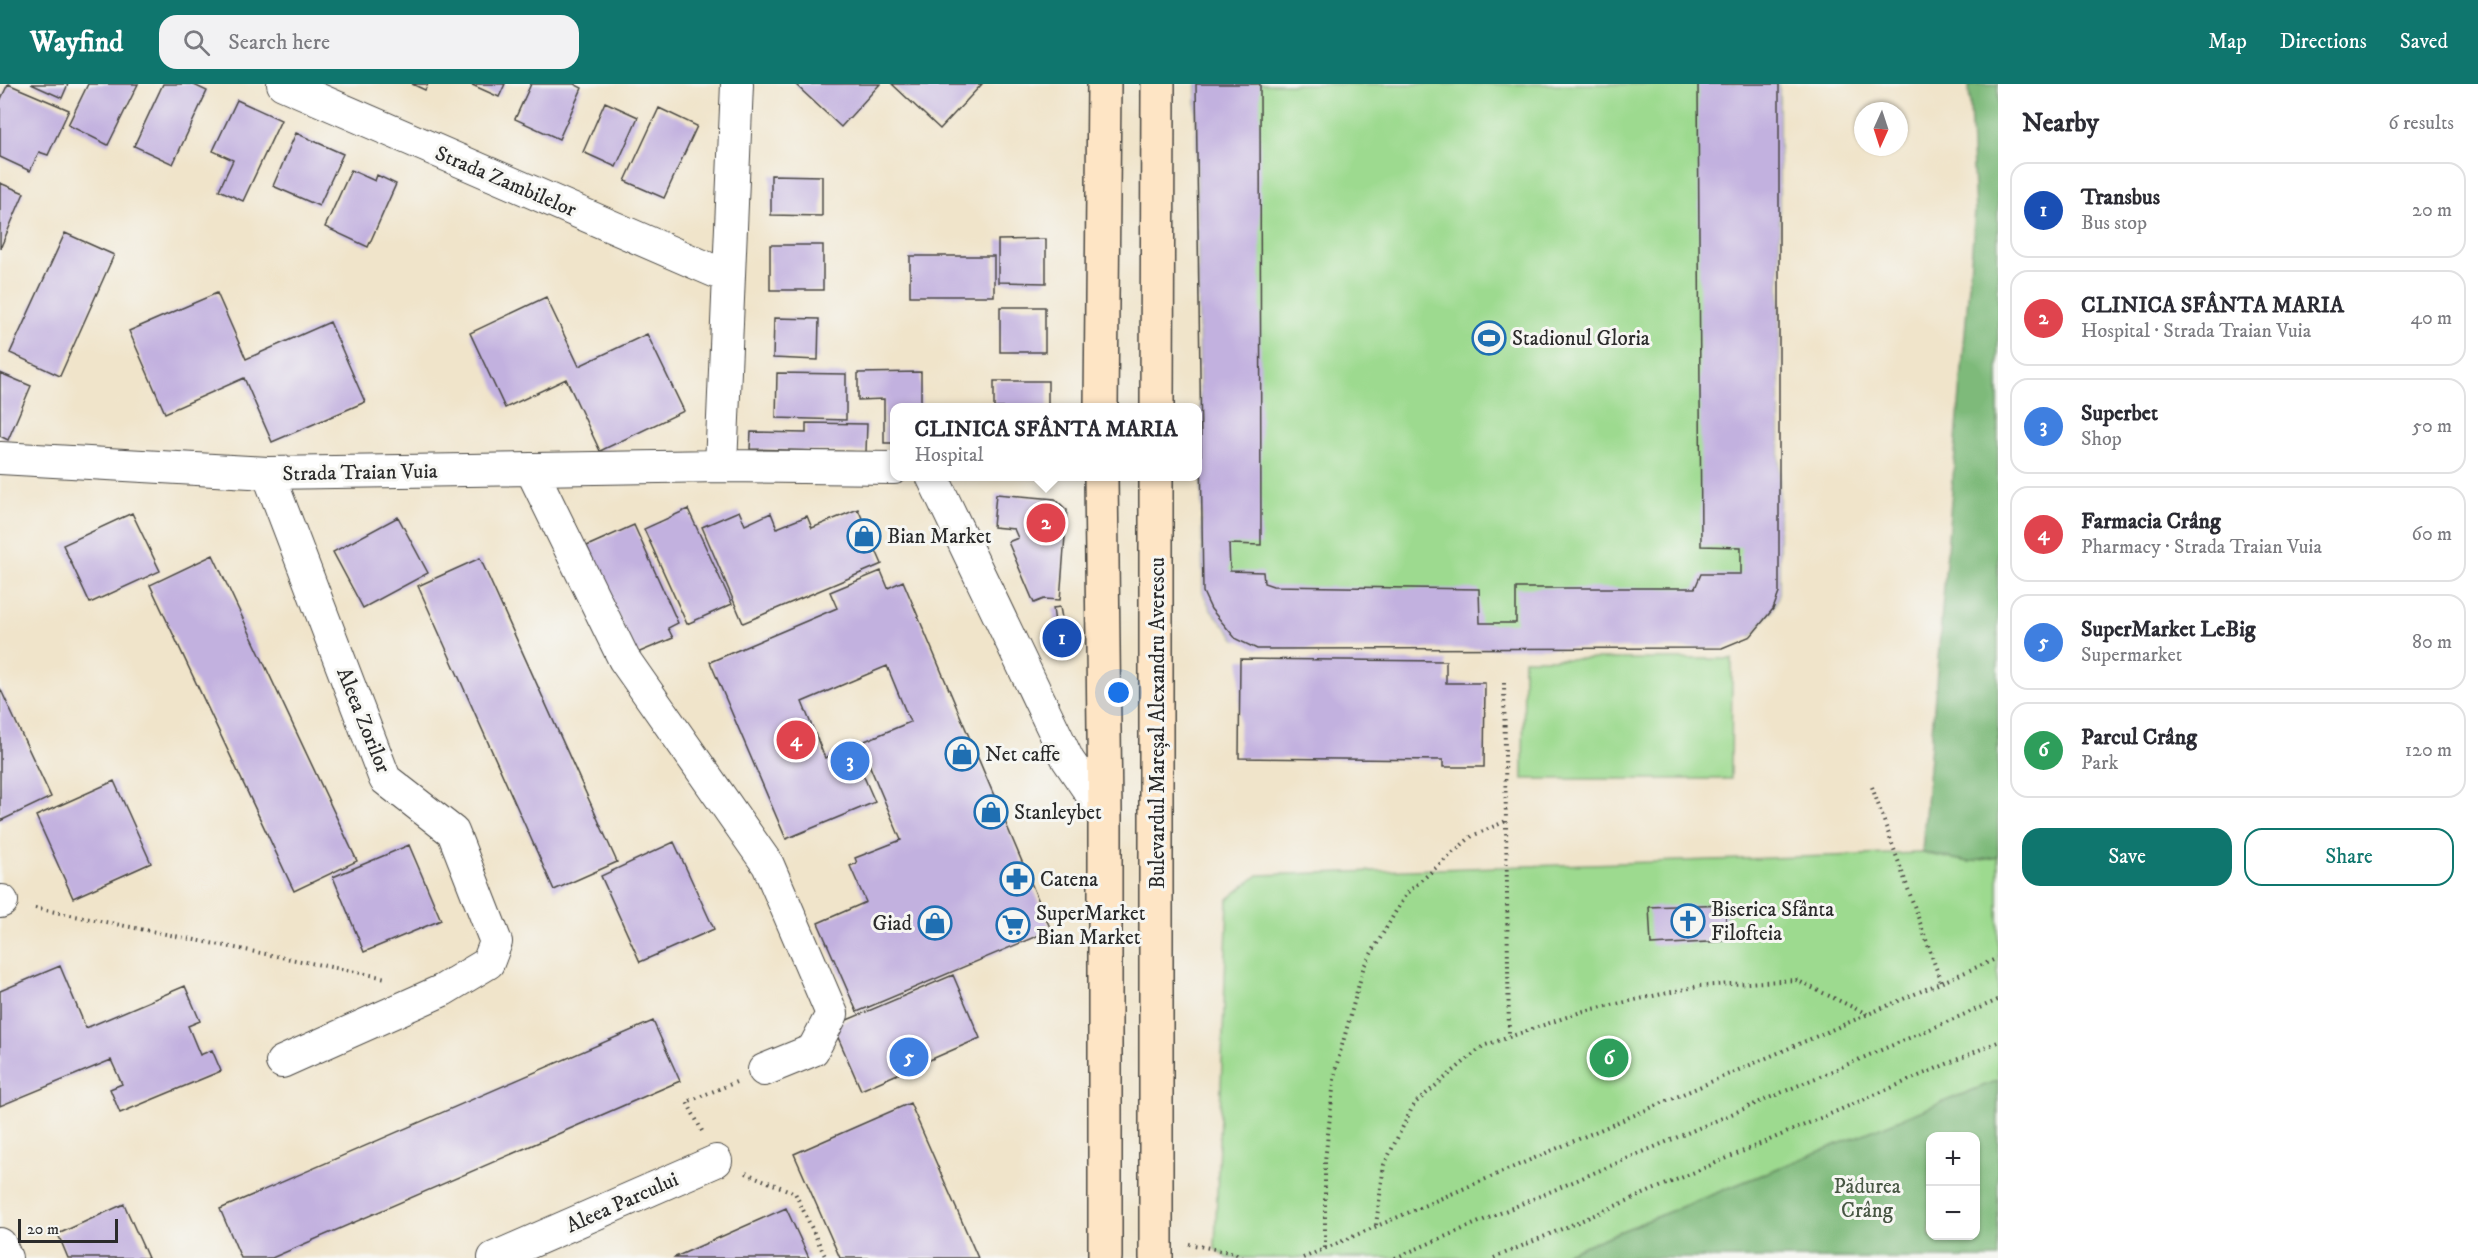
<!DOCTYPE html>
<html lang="en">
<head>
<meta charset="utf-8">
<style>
  body { margin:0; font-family:"IM FELL DW Pica",serif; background:#f2f2f3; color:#2b2b33 }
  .controls { position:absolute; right:18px; bottom:18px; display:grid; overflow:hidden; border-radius:12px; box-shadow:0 2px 4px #0004 }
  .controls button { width:54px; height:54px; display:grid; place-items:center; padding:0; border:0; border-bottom:2px solid #e1e1e2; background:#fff; color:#2b2b33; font:30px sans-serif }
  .compass { position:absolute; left:1854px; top:18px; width:54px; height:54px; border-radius:50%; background:#fff; box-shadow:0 2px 4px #0004; rotate:183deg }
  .scale { position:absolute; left:18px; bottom:15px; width:100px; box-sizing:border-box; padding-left:6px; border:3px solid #2b2b2b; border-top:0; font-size:16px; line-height:21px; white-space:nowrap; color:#2b2b2b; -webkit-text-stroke:4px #f6f6f2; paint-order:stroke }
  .you { position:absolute; left:1119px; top:609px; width:21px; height:21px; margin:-15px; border:4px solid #fff; border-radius:50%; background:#1a73e8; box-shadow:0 0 0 9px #1a73e833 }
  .badge { display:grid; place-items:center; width:39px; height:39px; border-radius:50%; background:#0f766e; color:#fff; font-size:20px; font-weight:700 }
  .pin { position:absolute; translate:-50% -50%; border:3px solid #fff; box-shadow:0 2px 6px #0006 }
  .popup { position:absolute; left:890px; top:319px; width:312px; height:78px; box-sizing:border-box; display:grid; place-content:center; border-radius:12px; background:#fff; filter:drop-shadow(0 2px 4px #0005); font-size:20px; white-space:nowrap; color:#7c7c81 }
  .popup b { font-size:22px; color:#2b2b33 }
  .popup::after { content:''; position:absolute; left:50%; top:100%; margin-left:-12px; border:12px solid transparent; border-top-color:#fff }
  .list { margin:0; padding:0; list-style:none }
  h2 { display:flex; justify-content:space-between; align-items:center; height:78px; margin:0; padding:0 24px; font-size:26px }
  h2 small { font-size:20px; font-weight:400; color:#7c7c81 }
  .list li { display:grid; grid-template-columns:39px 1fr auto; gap:18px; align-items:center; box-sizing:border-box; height:96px; margin:0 12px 12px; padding:0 12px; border:2px solid #e1e1e2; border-radius:18px }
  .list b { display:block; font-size:22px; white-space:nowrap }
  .list p { margin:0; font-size:20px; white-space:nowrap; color:#7c7c81 }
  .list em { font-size:20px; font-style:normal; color:#7c7c81 }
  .actions { display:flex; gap:12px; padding:18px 24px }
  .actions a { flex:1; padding:14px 0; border:2px solid #0f766e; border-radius:18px; text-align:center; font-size:21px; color:#0f766e }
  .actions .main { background:#0f766e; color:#fff }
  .icon { flex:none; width:33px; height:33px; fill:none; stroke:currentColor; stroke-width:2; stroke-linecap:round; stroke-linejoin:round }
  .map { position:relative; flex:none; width:1998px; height:1174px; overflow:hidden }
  header { display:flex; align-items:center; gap:36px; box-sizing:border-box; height:84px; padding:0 30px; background:#0f766e; color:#fff }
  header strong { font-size:28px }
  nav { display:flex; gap:33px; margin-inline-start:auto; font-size:21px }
  .search { width:420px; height:54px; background:#f2f2f3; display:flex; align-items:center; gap:15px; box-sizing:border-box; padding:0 21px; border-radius:18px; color:#7c7c81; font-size:22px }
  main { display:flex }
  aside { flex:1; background:#fff }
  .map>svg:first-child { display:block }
  .green { fill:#9dda8f; stroke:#64825d; stroke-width:1.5 }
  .forest { fill:#7eba7a; stroke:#547252; stroke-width:1.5; fill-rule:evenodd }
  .building { fill:#c2b1df }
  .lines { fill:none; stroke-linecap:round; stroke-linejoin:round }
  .minor-casing { stroke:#494743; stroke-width:34 }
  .secondary-casing { stroke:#494743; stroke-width:36 }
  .path { stroke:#494743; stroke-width:4; stroke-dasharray:1.5 4.5; stroke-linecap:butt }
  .minor { stroke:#fff; stroke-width:32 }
  .secondary { stroke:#fee5c5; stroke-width:33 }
  .labels { text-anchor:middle; stroke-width:6; stroke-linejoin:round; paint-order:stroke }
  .street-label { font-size:21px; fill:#2b2b2b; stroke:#f6f6f2 }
  .poi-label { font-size:21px; fill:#2b2b2b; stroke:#f6f6f2; text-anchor:start }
  .park-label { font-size:21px; fill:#485744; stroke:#f6f6f2 }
</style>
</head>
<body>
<header>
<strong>Wayfind</strong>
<div class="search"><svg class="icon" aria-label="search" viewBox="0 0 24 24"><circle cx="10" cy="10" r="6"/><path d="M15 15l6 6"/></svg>Search here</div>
<nav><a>Map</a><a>Directions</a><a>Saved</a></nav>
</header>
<main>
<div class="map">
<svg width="1998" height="1174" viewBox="0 0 1998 1174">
  <rect width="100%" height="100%" fill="#f6f6f2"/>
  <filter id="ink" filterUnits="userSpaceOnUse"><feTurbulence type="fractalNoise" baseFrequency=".0167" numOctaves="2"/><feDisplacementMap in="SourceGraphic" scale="12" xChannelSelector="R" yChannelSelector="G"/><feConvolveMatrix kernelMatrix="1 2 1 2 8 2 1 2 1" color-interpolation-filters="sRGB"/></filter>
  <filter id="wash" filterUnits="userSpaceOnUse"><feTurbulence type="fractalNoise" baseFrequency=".008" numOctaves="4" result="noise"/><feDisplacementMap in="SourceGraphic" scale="24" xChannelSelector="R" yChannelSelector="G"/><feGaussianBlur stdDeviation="1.35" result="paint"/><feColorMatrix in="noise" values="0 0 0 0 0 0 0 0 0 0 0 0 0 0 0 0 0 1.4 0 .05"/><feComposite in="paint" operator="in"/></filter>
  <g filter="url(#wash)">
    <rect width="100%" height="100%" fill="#f0e4ca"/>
    <path class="green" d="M1196,0H1779V509L1773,525L1751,552L1236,555L1211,525L1203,508Z
      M1524,575H1732L1731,695H1523Z
      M1922,769L1968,778L1998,773V996L1554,1174H1228L1215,1165L1228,815L1258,791Z"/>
    <path class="forest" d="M1969,0H1998V773L1968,778L1922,768L1975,128Z
      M1998,996V1174H1554ZM1930,1052H1976V1152H1930Z"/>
    <g id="blocks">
      <path class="building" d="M8,0L69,26L48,71L39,68L30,87L0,73V17Z
        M31,0H68L62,14Z
        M88,0H138L108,61L68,41Z
        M163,0H192L207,7L173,80L134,62Z
        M412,0H428L425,6Z
        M470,0H505L499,13Z
        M531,0H574L582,4L559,55L515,35Z
        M795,0H880L841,43Z
        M892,0H982L940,45Z
        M1196,0H1260L1261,461L1229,460L1230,487L1263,488L1264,499L1273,502L1479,505L1480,539H1516V504H1695L1701,490H1741V463L1701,462L1698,0H1779V509L1773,525L1751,552L1722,564L1257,565L1236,555L1211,525L1203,508Z
        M237,16L281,36L243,117L219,106L233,76L213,67Z
        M605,18L638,33L616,83L583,68Z
        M659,24L697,42L664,114L625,97Z
        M296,49L343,70L319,122L273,102Z
        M351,86L375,97L377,91L396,100L368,163L325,143Z
        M771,91L822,92V132L771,131Z
        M0,99L24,109L0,165Z
        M65,149L114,171L60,292L10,269Z
        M1046,155V199L998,198V156Z
        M770,161H823V206H770Z
        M910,172H994V212H910Z
        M217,209L246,275L330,238L365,318L272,358L244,294L165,329L129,247Z
        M546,213L579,282L647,250L684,327L600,367L566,295L505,324L470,249Z
        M1000,223H1045V268H1000Z
        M774,234L819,235L818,276L773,274Z
        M921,288V324H894V359H884V315L858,316V289Z
        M0,289L31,302L8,356L0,352Z
        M777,289L846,290V336L776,334Z
        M994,297H1048V324H994Z
        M806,339L867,340L866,368L750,365L751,348L806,349Z
        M996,410L1055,415L1067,426L1060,516L1044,515L1034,519L1008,458L1018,454L1014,445L993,443Z
        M688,425L732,520L687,540L644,445Z
        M858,425L882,480L743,539L702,443L739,427L745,441L771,429L777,444L807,432L812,444Z
        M132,429L160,487L90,519L63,461Z
        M398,433L428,489L363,524L333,468Z
        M634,441L678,539L668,544L673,554L635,570L587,462Z
        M213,471L357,777L294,807L150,501Z
        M480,474L617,778L554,806L418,502Z
        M881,487L888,504L903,497L1051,846L857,928L818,839L866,818L850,782L857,779L855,774L901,756L860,659L910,638L887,582L802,618L825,674L851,663L875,718L786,755L710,578L837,524L830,508Z
        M1060,523L1064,546L1056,547L1053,524Z
        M1240,575L1446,577V599H1485L1484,683H1443V676L1239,674Z
        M0,604L51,713L0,737Z
        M114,697L151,779L73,814L36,732Z
        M674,758L714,845L640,878L601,792Z
        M409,761L441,836L364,868L333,793Z
        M1725,820L1727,857L1651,861L1649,823Z
        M60,882L86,944L185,902L200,937L188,942L200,971L212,966L221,987L120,1029L110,1005L122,1000L111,976L0,1022V907Z
        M953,891L980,954L861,1006L833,942Z
        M653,937L680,997L272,1174H241L220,1125Z
        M910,1019L978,1174H840L794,1070Z
        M124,1120L148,1174H68L58,1150Z
        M786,1124L809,1174H673Z"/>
    </g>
  </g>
  <g filter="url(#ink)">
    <use href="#blocks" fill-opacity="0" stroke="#494743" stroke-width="1.5"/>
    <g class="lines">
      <g class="minor-casing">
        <path id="minor" d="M283,0L728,193
          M0,374L268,389L721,382L894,384
          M721,382L737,0
          M531,385L624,575L768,781L832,930L813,966L764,986
          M268,389L385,695L453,748L496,858L488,879L443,906L282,978
          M932,392L1068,676L1105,730
          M0,818L2,817
          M0,1160L6,1174
          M494,1174L716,1077"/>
      </g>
      <g class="secondary-casing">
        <path id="secondary" d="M1101,324L1104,0
          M1157,324L1158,0
          M1101,392L1105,730V1174
          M1156,1174V392"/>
      </g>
      <path class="path" d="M1504,599L1509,952
        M1872,703L1941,898
        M35,824L386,894
        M702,1047L687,1018L736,998
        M746,1089L795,1109L826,1174
        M1376,1141L1384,1081L1414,1020L1483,962L1584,927L1699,902L1796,896L1867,930
        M1189,1160L1235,1169L1242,1174
        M1325,1164V1077L1335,987L1364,882L1406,810L1472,752L1506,737
        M1303,1174L1998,874
        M1395,1174L1998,916
        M1494,1174L1998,958"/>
      <use href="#minor" class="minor"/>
      <use href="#secondary" class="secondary"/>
    </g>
  </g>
  <defs>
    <g id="stadium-ring" transform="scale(1.725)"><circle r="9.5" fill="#f6f6f2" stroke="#1f6fb2" stroke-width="1.5"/><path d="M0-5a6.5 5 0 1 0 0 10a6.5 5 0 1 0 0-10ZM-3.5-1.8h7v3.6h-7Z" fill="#1f6fb2"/></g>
    <g id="shop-ring" transform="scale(1.725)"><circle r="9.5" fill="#f6f6f2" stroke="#1f6fb2" stroke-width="1.5"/><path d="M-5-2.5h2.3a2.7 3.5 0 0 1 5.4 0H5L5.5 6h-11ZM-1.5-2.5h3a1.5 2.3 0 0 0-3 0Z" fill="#1f6fb2"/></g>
    <g id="pharmacy-ring" transform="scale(1.725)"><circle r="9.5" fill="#f6f6f2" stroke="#1f6fb2" stroke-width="1.5"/><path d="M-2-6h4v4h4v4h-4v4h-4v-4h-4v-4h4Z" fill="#1f6fb2"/></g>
    <g id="church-ring" transform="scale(1.725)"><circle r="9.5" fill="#f6f6f2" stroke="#1f6fb2" stroke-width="1.5"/><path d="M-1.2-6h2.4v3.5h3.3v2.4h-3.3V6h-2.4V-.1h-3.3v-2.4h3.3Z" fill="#1f6fb2"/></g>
    <g id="supermarket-ring" transform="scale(1.725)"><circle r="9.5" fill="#f6f6f2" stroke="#1f6fb2" stroke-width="1.5"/><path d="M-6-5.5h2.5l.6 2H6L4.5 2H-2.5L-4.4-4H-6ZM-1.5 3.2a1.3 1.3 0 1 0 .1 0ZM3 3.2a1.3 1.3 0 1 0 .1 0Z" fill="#1f6fb2"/></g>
  </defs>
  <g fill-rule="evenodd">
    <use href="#stadium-ring" x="1489" y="254"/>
    <use href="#shop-ring" x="864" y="452"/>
    <use href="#shop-ring" x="962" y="670"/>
    <use href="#shop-ring" x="991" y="728"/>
    <use href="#pharmacy-ring" x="1017" y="795"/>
    <use href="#church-ring" x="1688" y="837"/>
    <use href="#shop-ring" x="935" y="839"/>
    <use href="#supermarket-ring" x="1013" y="841"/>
  </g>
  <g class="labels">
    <g class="street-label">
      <text transform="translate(506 97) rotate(23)" y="7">Strada Zambilelor</text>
      <text transform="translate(360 388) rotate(-1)" y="7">Strada Traian Vuia</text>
      <text transform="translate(364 636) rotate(68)" y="7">Aleea Zorilor</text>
      <text transform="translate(1157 639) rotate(-90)" y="7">Bulevardul Mareșal Alexandru Averescu</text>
      <text transform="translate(622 1118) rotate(-24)" y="7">Aleea Parcului</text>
    </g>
    <g class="poi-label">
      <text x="1512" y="261">Stadionul Gloria</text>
      <text x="887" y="459">Bian Market</text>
      <text x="985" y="677">Net caffe</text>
      <text x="1014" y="735">Stanleybet</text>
      <text x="1040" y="802">Catena</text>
      <text x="1711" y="832">Biserica Sfânta<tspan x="1711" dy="24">Filofteia</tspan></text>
      <text x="1036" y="836">SuperMarket<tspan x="1036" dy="24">Bian Market</tspan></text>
      <text x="912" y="846" text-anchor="end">Giad</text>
    </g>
    <g class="park-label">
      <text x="1867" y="1109">Pădurea<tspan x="1867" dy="24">Crâng</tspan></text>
    </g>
  </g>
</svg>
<div class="controls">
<button>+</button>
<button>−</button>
</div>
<svg class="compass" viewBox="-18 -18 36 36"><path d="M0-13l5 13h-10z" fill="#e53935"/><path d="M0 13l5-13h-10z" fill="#7c7c81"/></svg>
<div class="scale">20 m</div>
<div class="you"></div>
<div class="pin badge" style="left:1062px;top:554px;background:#1a4fb4">1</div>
<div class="pin badge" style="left:1046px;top:439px;background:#e0444e">2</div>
<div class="popup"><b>CLINICA SFÂNTA MARIA</b>Hospital</div>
<div class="pin badge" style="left:850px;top:677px;background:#3f7fe0">3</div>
<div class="pin badge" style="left:796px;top:656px;background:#e0444e">4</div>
<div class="pin badge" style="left:909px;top:973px;background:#3f7fe0">5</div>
<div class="pin badge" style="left:1609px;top:974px;background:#2e9e5b">6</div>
</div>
<aside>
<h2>Nearby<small>6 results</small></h2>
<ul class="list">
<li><span class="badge" style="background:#1a4fb4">1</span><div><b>Transbus</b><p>Bus stop</p></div><em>20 m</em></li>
<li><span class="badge" style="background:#e0444e">2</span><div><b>CLINICA SFÂNTA MARIA</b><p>Hospital · Strada Traian Vuia</p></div><em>40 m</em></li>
<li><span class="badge" style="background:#3f7fe0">3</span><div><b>Superbet</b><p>Shop</p></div><em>50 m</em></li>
<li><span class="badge" style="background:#e0444e">4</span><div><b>Farmacia Crâng</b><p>Pharmacy · Strada Traian Vuia</p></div><em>60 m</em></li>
<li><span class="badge" style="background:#3f7fe0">5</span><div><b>SuperMarket LeBig</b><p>Supermarket</p></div><em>80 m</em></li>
<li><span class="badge" style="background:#2e9e5b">6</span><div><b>Parcul Crâng</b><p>Park</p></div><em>120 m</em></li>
</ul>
<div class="actions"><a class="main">Save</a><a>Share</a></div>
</aside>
</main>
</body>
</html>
